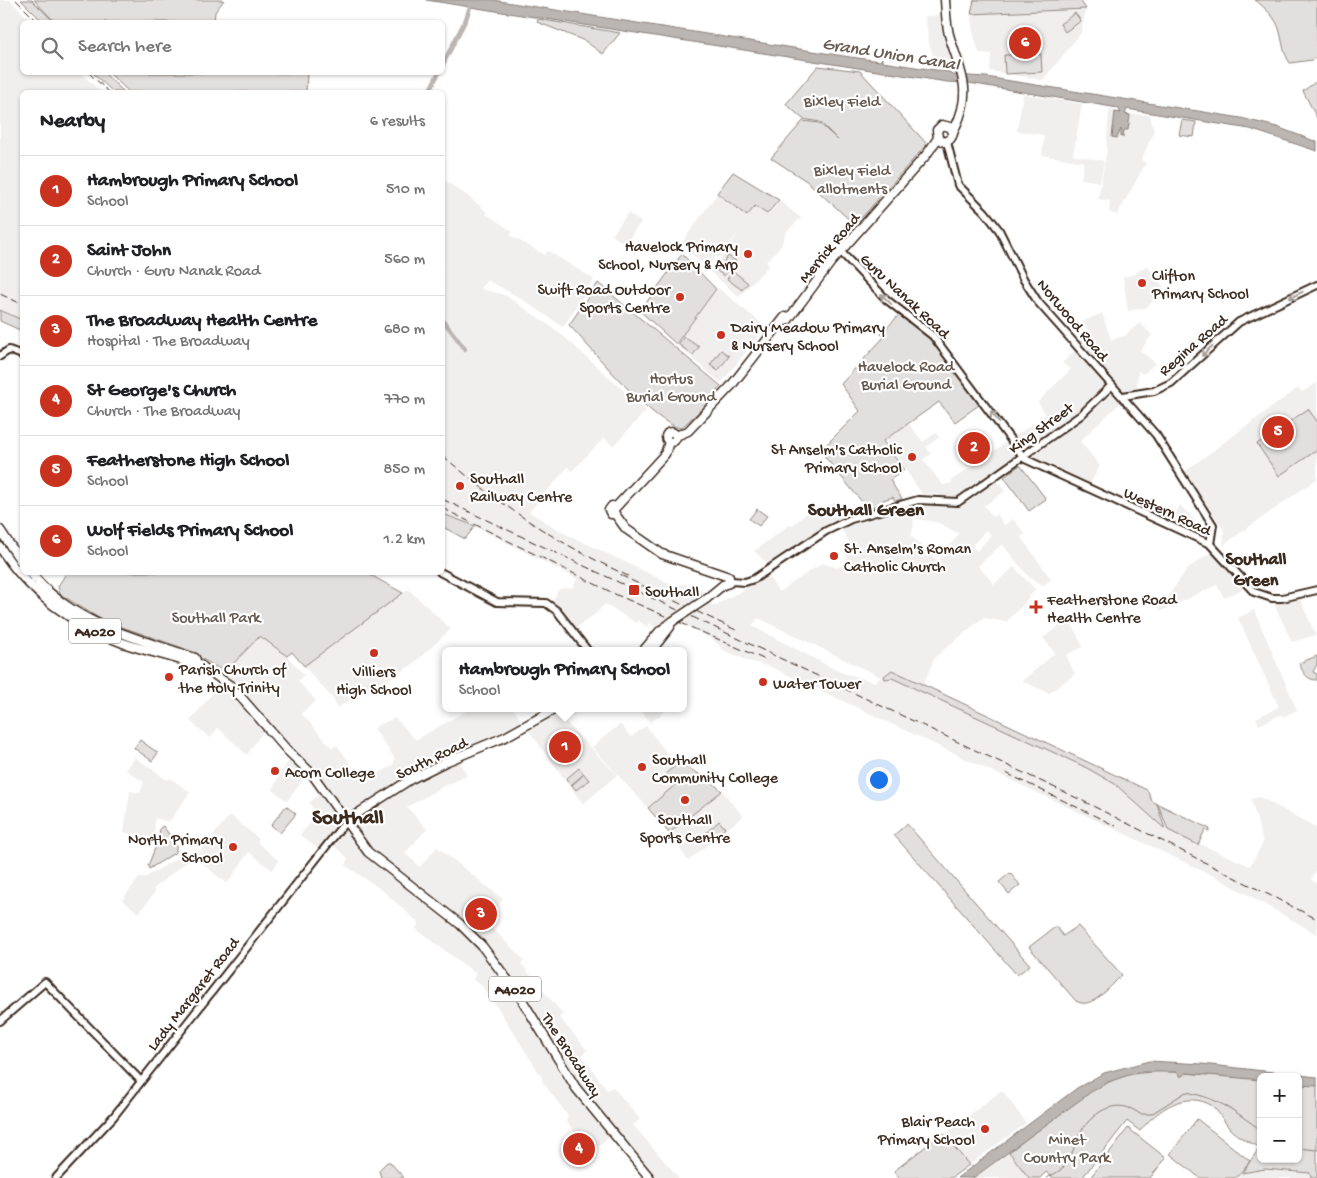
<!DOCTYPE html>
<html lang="en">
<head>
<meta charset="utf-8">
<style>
  body { margin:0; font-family:"Gochi Hand",sans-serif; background:#f6f6f6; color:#202124 }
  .controls { position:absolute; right:15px; bottom:15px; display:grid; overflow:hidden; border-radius:8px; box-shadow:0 1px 4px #0004 }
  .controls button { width:45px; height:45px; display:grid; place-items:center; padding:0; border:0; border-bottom:1px solid #e0e0e0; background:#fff; color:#202124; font:25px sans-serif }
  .you { position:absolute; left:878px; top:779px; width:18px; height:18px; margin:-12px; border:4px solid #fff; border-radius:50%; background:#1a73e8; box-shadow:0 0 0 8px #1a73e833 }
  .badge { display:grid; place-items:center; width:32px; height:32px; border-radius:50%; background:#c8321e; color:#fff; font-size:16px; font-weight:700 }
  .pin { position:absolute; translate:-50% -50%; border:2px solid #fff; box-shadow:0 1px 5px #0006 }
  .popup { position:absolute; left:442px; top:647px; width:245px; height:65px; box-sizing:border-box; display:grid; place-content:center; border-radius:8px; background:#fff; filter:drop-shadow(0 1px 4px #0005); font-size:16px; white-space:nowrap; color:#757577 }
  .popup b { font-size:19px; color:#202124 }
  .popup::after { content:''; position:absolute; left:50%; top:100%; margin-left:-10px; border:10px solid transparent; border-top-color:#fff }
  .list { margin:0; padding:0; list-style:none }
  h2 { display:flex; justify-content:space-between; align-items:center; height:65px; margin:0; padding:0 20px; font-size:21px }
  h2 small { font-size:16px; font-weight:400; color:#757577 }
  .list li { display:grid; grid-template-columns:32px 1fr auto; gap:15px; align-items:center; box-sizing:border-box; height:70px; padding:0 20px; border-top:1px solid #e0e0e0 }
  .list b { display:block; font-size:19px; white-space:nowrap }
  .list p { margin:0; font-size:16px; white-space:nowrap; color:#757577 }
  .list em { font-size:16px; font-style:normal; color:#757577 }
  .icon { flex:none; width:28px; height:28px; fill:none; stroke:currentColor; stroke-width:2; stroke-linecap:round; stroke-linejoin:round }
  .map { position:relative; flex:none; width:1317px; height:1178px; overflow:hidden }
  .search { position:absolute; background:#fff; box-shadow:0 1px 4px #0004; left:20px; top:20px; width:425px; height:55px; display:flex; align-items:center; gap:12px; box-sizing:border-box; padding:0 18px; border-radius:8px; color:#757577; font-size:19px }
  .panel { position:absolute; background:#fff; box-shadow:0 1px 4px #0004; left:20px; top:90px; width:425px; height:485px; border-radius:8px }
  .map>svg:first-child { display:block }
  .built { fill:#f1efee; fill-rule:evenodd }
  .green { fill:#e2e0de; stroke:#8e857e }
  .water { fill:#bcb6b3; stroke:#887e77 }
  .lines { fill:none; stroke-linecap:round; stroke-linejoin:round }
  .stream { stroke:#887e77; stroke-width:1 }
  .canal { stroke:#bcb6b3; stroke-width:4.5 }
  .minor-casing { stroke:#3b2a1e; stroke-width:10 }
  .major-casing { stroke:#3b2a1e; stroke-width:11 }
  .minor { stroke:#fff; stroke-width:6 }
  .major { stroke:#fff; stroke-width:8 }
  .rail { stroke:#3b2a1e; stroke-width:1; stroke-dasharray:8 4; stroke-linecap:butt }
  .major-bridge-casing { stroke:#3b2a1e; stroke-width:11; stroke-linecap:butt }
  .major-bridge { stroke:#fff; stroke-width:8 }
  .oneway { stroke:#a79f9a }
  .poi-dot { fill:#c8321e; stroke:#fff; stroke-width:2 }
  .labels { text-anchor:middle; stroke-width:4.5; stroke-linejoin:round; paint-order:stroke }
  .shield { fill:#fff; stroke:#766a62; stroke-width:1 }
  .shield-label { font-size:15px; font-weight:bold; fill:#3b2a1e }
  .park-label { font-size:16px; fill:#65584e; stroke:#fff }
  .poi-label { font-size:16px; fill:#3b2a1e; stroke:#fff; text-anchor:start }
  .street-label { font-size:16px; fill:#3b2a1e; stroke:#fff }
  .water-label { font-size:18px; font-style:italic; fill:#685b52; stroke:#fff }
  .neighbourhood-label { font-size:18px; font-weight:bold; fill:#3b2a1e; stroke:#fff }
  .quarter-label { font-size:19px; font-weight:bold; fill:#3b2a1e; stroke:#fff }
  .district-label { font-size:21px; font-weight:bold; fill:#3b2a1e; stroke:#fff }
</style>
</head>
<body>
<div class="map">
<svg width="1317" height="1178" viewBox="0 0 1317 1178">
  <rect width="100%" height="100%" fill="#fff"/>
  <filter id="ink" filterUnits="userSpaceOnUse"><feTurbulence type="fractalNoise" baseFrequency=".02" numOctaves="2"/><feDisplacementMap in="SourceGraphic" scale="10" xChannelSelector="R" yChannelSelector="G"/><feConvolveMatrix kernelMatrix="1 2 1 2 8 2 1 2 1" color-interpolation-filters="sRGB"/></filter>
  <g filter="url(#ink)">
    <path class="built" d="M0,0H10L32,22H22V72L81,73L101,92H22V320L0,310Z
      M1086,9L1081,33L1043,80L990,71L991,54L979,53L972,28L971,14Z
      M941,15L943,34L956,63L957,72L937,69L929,43L925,16Z
      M1023,94L1082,104L1073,155L1104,161L1100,182L1081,179L1084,162L1042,155L1044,135L1017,131Z
      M1109,110L1130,114L1150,115L1154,132L1141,160L1146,163L1117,215L1109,212L1110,201L1098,199L1106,155Z
      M443,179L469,197L487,212L486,214L512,231L511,236L545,255L548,251L594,279L563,327L522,299L487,280L481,289L505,295L559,332L646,411L613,446L604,438L572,471L568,467L529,512L564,533L673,585L687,584L689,591L697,587L702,590L712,605H716L768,576L779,592L822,563L838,568L848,561L843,545L851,546L841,528L913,505L926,503L939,505V494H922L885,440L908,423L923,442L936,433L939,437L926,447L931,454L923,460L943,485L952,483V480L965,471L1046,415L1038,402L1071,369L1062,363L1078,347L1075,343L1088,330L1082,322L1102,313L1111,340L1127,335V333L1140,323L1152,335L1140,351L1156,363L1143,374L1138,371L1137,387L1080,441L1100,466L1089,485L1023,458L995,477L1005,491L984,506L993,517L997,514L1004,525L1013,519L1025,534L1021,537L1051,579L1043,586L1030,578L1002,544L978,566L994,584L1014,567L1035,589L1022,606L1006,622L983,618L935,657L923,685L891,670L883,677L885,679L892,678L920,690L1085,767L1115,784L1165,829L1250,866L1263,843L1251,799L1260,797L1317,828V869L1311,880L1317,883V934L1220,879L771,667L749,661L723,650L715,641L691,628L673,621L655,633L654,627L650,623L647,627L638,620L636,623L605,604L594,615L573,630L550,605L559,589L573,587L577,579L475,526L443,514ZM913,518L939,523L959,534L938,561L911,536L914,524ZM986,530L991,535L977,551L972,546ZM758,618L881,677L874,682L840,672L752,626Z
      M717,194L747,216L745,220L755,206L768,215L780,201L801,218L786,232L781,246L766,262L769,265L739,297L710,272L741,230L718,258L715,257L707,268L681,244Z
      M628,213L641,222L625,244L612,235Z
      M1147,265L1165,289L1146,308L1128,311L1123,277L1135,274Z
      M718,288L766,327L721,383L676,344Z
      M1317,383V479L1223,545L1224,530L1184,472L1298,388L1302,392Z
      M834,503L845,516L831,522L769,565L754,551L789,525L792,526L815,506L819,510Z
      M1180,505L1195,520L1191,530L1174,523L1176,520L1173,518Z
      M1218,548L1247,587L1224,598L1217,585L1161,611L1159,609L1188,568Z
      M408,589L451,629L412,665L337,708L334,700L304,666Z
      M1300,599L1316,635L1292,642L1274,604Z
      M1254,610L1297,710L1283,717L1282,714L1259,725L1256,718L1279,707L1238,618Z
      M1069,618L1083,647L1066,655L1075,674L1049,693L1022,681L1055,653L1043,638Z
      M260,636L287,656L304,675L298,681L316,701L301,713L332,748L337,745L364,782L393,765L395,759L375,730L376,726L395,718L416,740L471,708H513L524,725L458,757L467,776L442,787L407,807L427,829L405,853L420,867L437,847L503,899L486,922L524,960L521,964L563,1014L559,1017L587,1050L582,1055L607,1090L613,1087L640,1119L633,1125L679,1178H657L616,1130L592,1152L566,1121L568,1116L542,1081L543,1079L498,1008L481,985L473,980L476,974L416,929L419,923L383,891L345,865L348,858L329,842L321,851L300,835L317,815L309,803L323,791L309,772L287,801L272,789L291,756L265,728L247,755L218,728L210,738L190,721L219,685L225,673Z
      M639,708H661L664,712L650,723Z
      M558,714L617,775L583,804L529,731Z
      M620,724L631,737L646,726L666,752L679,763L666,773L676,785L648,808L592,747Z
      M135,757L167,780L170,778L190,792L169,822L155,818L154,840L124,832L130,791L140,793L144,782L126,770Z
      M722,791L743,816L688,861L669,833Z
      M230,815L259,839L257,842L279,861L272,870L249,852L227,884L195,857Z
      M184,856L190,859L153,889L155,892L139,913L122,900L139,878L146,877L179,857Z
      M1002,1090L1026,1123L969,1165L944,1135Z
      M1009,1152L1029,1178H974Z
      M1265,1169L1311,1173V1178H1238L1242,1173Z"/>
    <path class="green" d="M21,0H32L54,22H43Z
      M34,0H224L215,12L214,22H55Z
      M974,0H1080L1086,9L971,14Z
      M1255,0H1317V56L1312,60L1290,63C1283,53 1283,43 1280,32C1277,18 1265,8 1255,0Z
      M1075,13L1081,21L1065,32L1060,24Z
      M538,19L620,33L603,54L585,41L537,22Z
      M1041,54L1042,72L1005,74L1004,55Z
      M818,66L860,71L927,144L855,225L808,182L771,158L803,121L819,123L838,140L820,122L803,119L786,104Z
      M93,73H104L124,92H113Z
      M109,73H307L306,92H129Z
      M1317,81V118L1303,91Z
      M1182,120L1196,122L1194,137L1179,135Z
      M733,172L779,200L767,214L755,206L747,216L717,193Z
      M682,254L716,289L676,344L640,311Z
      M728,256L736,261L724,276L717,271Z
      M733,271L748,283L742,290L727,279Z
      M598,283L721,386L704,407L681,428C654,425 591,348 569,325Z
      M0,310L22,320V331L0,321Z
      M899,315L930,338L979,405L955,422L939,402L883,441L904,470L890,480L902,499L895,501L893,497L883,500L884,504L867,508L821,452L823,448L860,411L841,384L884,337L881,334Z
      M684,337L699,347L693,355L678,344Z
      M721,350L729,356L718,371L710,365Z
      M1308,409L1317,421V450L1279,476L1257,444Z
      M1020,465L1046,499L1029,511L1004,477Z
      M757,509L767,516L759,526L749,519Z
      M443,514L475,526L465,539L443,527Z
      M67,572H365L403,593L304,666L292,652L287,656L260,636L225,672L183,648L102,620L60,594L58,586Z
      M1317,656V664L1313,672L1317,674V680C1306,680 1303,672 1299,663Z
      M892,670L1147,790L1152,801L1157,804L1165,829L1115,784L1085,767L892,678L885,679L884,676Z
      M140,740L158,753L152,761L134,748Z
      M679,763L708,779L722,791L669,833L648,808L675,785L666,773Z
      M579,768L589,780L576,790L572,785L583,775L571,785L566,779Z
      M1158,804L1210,829L1209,832L1205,830L1198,845L1168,830Z
      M286,806L296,814L280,833L271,825Z
      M719,821L725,828L712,841L705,834Z
      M907,824L1030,965L1017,975L894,835Z
      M163,826L176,844V852L149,869L148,866L159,838L160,828Z
      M1010,873L1020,885L1009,894L999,882Z
      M1078,926L1122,975C1111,985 1092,1011 1076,1001L1029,947L1054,928L1057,927L1063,936Z
      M1159,1071L1261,1079V1159H1298V1083L1317,1085V1178H1311L1310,1173L1265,1169L1242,1173L1260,1147C1250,1143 1238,1137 1230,1129C1223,1121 1217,1107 1207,1103C1181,1092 1155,1112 1140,1131L1127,1121L1082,1178H1053L1046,1172L1040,1178H1029L1009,1152L1086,1093L1124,1075Z
      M1197,1119L1250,1161L1236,1178H1200L1170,1154Z
      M1128,1128L1166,1158L1150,1178H1090Z
      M943,1133L969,1165L951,1178H899L894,1171Z
      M387,1162H390L404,1178H381L379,1170Z"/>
    <path class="water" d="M426,0H493L850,57L880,61L882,58V62L949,72L952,75L986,77L1241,118L1277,127L1317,142V151L1250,129L1127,109L1125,114L1130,115L1128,130H1124L1123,137H1121V129L1117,138L1112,137L1115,112L1121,113L1118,108L969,83L947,82Z
      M1149,1061L1202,1064L1317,1077V1086L1298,1085V1077H1261V1080L1187,1073L1180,1077L1177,1072H1138L1108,1082L1091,1092L973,1178H957L1077,1088L1104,1073Z"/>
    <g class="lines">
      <path class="stream" d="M1298,1148L1317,1150
        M1047,1178C1052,1175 1060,1171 1064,1167C1072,1158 1075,1142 1081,1131C1095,1110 1118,1097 1140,1114H1151L1186,1092C1220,1099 1233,1110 1261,1130"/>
      <path class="canal" d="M442,66L466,19L471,4
        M429,92L439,72
        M442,319L465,349"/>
      <g class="minor-casing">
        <path id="minor" d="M947,142L958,185L985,212L999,230L1024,280L1038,302L1156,435L1213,525L1210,544
          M840,251L887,300L933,336L1025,459L1210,544L1254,592L1272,598H1282L1317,590
          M0,356L9,350L22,355
          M1123,396L1154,391L1171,383L1239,322L1317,285
          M440,572L497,602L546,603L557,611L588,651
          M731,581L745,582L754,579L826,531L851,519L918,500L958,502L1081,415L1112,385
          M0,1021L45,982L141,1081
          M56,1178L114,1116L346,821"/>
      </g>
      <g class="major-casing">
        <path id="major" d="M938,138L944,142C953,140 952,135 955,128C973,91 961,73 950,38C946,26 946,13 945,0
          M938,138L937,130L942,125L950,127L953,132
          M784,321L788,320L831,262L927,154L938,138
          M666 437a5 5 0 1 1 10 0a5 5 0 1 1-10 0Z
          M676,436L688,431L731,386L785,317
          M616,507L665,454L669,442
          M615,514L626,529L662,554L729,577V583L723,585
          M615,514H611L609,510L612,506L616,507
          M0,530L22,563
          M0,547C28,592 73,625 123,643C146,651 170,656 193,664L197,663
          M30,572C72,625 135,637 195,658L197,663L231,686L287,750L312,774L368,852L460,924L482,946L519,995L576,1088L650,1178
          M706,599L723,585
          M643,651L659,632L673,621
          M647,651L655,646L670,627
          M346,821L411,779L445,762L505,737L557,708"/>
      </g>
      <use href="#minor" class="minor"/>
      <use href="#major" class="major"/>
      <path class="rail" d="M16,0L38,22
        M88,72L109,92
        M0,294L22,304
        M442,455C504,508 554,541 628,576
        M442,499L1081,800L1317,919
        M442,508L617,595L768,661
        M620,575L738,631
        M1006,773L1116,826"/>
      <g class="major-bridge-casing">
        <path id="major-bridge" d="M673,621L706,599"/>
      </g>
      <use href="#major-bridge" class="major-bridge"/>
    </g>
    <defs><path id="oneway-shaft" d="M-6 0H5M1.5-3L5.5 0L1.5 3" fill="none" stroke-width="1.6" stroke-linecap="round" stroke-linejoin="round" transform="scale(1.25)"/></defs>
    <g class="oneway">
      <use href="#oneway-shaft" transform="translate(1296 295) rotate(154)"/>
      <use href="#oneway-shaft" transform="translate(886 299) rotate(-137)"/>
      <use href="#oneway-shaft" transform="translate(1207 351) rotate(136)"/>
      <use href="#oneway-shaft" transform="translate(995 417) rotate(-127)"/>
    </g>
  </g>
  <g class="poi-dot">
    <circle cx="748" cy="254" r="5"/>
    <circle cx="1142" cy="283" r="5"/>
    <circle cx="680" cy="297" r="5"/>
    <circle cx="721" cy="335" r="5"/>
    <circle cx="912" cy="457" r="5"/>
    <circle cx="460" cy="486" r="5"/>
    <circle cx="834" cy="556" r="5"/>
    <rect x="628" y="584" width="12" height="12" rx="2.5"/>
    <path d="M1033.5 599.5h5v5h5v5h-5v5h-5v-5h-5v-5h5z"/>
    <circle cx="374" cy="653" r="5"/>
    <circle cx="169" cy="677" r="5"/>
    <circle cx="763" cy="682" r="5"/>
    <circle cx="642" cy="767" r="5"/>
    <circle cx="275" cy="771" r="5"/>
    <circle cx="685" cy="800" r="5"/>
    <circle cx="233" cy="847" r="5"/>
    <circle cx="985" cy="1129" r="5"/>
  </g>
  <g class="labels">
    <g class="shield">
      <rect x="69" y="618.5" width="52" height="25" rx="4"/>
      <rect x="489" y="976.5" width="52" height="25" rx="4"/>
    </g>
    <g class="shield-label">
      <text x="95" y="636">A4020</text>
      <text x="515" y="994">A4020</text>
    </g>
    <g class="park-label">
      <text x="842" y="106">Bixley Field</text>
      <text x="852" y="175">Bixley Field<tspan x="852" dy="18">allotments</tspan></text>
      <text x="906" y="371">Havelock Road<tspan x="906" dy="18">Burial Ground</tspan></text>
      <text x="671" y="383">Hortus<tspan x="671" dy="18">Burial Ground</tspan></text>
      <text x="216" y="622">Southall Park</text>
      <text x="1067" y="1144">Minet<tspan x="1067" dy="18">Country Park</tspan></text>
    </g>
    <g class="poi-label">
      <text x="738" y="251" text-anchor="end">Havelock Primary<tspan x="738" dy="18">School, Nursery &amp; Arp</tspan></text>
      <text x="1152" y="280">Clifton<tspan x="1152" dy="18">Primary School</tspan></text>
      <text x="670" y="294" text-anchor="end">Swift Road Outdoor<tspan x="670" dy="18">Sports Centre</tspan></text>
      <text x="731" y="332">Dairy Meadow Primary<tspan x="731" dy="18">&amp; Nursery School</tspan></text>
      <text x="902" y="454" text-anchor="end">St Anselm's Catholic<tspan x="902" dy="18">Primary School</tspan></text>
      <text x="470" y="483">Southall<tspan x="470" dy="18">Railway Centre</tspan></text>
      <text x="844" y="553">St. Anselm's Roman<tspan x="844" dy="18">Catholic Church</tspan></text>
      <text x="645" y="596">Southall</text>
      <text x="1047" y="604">Featherstone Road<tspan x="1047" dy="18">Health Centre</tspan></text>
      <text x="179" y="674">Parish Church of<tspan x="179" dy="18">the Holy Trinity</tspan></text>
      <text x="374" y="676" text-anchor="middle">Villiers<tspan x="374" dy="18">High School</tspan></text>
      <text x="773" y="688">Water Tower</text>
      <text x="652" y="764">Southall<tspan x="652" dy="18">Community College</tspan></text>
      <text x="285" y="777">Acorn College</text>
      <text x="685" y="824" text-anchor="middle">Southall<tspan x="685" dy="18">Sports Centre</tspan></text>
      <text x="223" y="844" text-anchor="end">North Primary<tspan x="223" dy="18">School</tspan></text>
      <text x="975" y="1126" text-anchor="end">Blair Peach<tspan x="975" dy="18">Primary School</tspan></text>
    </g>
    <g class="street-label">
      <text transform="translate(828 247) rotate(-50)" y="6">Merrick Road</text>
      <text transform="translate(906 295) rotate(43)" y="6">Guru Nanak Road</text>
      <text transform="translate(1074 319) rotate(50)" y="6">Norwood Road</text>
      <text transform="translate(1192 344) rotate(-41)" y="6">Regina Road</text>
      <text transform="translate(1040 427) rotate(-36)" y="6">King Street</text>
      <text transform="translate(1168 510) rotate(25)" y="6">Western Road</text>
      <text transform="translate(431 757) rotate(-26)" y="6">South Road</text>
      <text transform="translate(192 993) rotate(-52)" y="6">Lady Margaret Road</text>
      <text transform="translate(573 1054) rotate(57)" y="6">The Broadway</text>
    </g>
    <g class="water-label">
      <text transform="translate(891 53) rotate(9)" y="6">Grand Union Canal</text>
    </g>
    <g class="neighbourhood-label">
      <text x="1256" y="564">Southall<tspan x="1256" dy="21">Green</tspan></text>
    </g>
    <g class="quarter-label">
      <text x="866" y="515">Southall Green</text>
    </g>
    <g class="district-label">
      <text x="348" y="823">Southall</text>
    </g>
  </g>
</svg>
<div class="controls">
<button>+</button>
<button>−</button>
</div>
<div class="you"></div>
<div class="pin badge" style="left:565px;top:747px">1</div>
<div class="popup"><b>Hambrough Primary School</b>School</div>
<div class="pin badge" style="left:974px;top:448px">2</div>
<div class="pin badge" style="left:481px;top:914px">3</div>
<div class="pin badge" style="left:579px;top:1149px">4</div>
<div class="pin badge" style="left:1278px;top:432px">5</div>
<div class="pin badge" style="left:1025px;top:43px">6</div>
<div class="search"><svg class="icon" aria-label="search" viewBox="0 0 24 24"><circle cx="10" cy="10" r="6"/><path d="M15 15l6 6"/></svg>Search here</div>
<section class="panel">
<h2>Nearby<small>6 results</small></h2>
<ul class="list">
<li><span class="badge">1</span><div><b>Hambrough Primary School</b><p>School</p></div><em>510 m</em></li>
<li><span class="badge">2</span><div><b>Saint John</b><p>Church · Guru Nanak Road</p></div><em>560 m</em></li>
<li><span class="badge">3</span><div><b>The Broadway Health Centre</b><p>Hospital · The Broadway</p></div><em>680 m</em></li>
<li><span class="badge">4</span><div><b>St George's Church</b><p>Church · The Broadway</p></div><em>770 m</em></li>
<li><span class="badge">5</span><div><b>Featherstone High School</b><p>School</p></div><em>850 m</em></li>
<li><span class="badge">6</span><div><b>Wolf Fields Primary School</b><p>School</p></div><em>1.2 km</em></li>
</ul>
</section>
</div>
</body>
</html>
